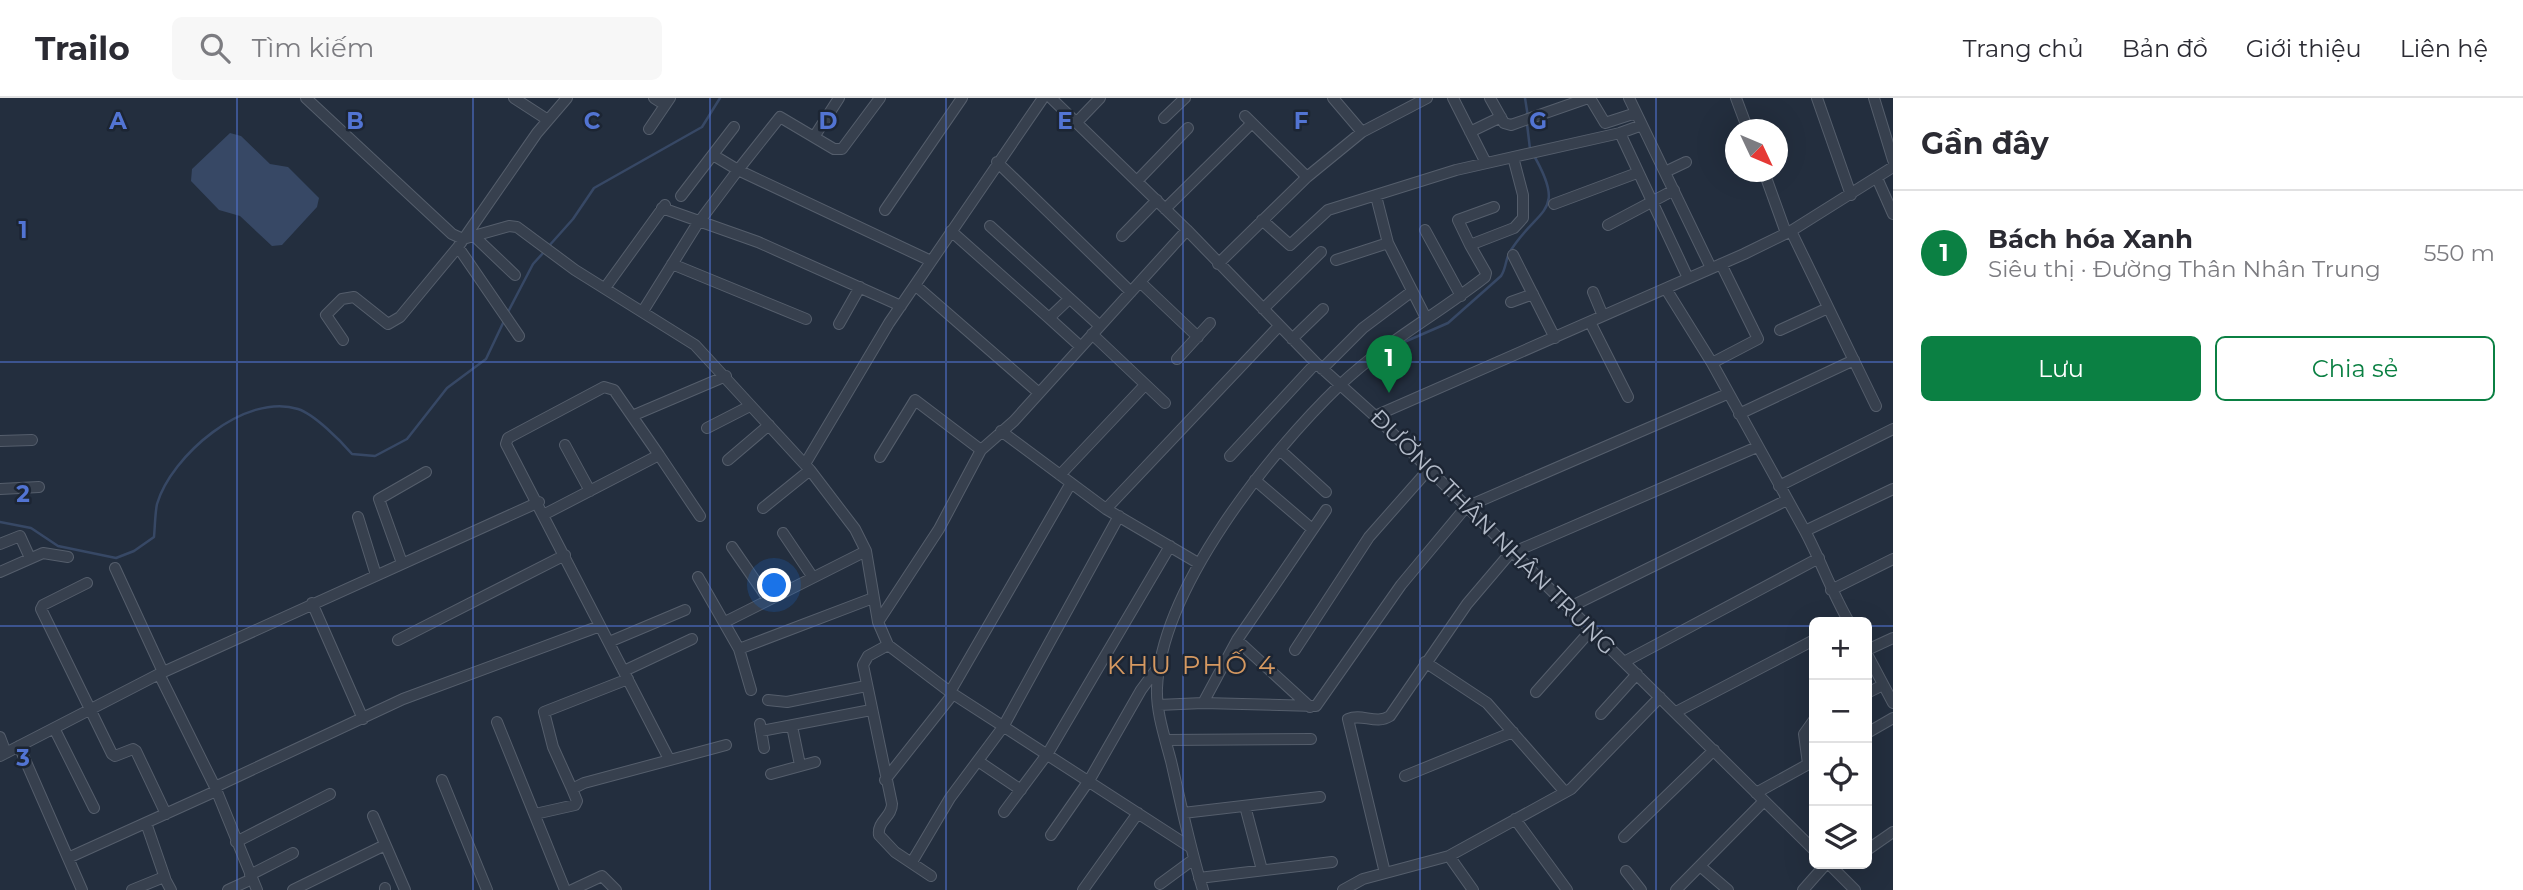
<!DOCTYPE html>
<html lang="vi">
<head>
<meta charset="utf-8">
<style>
  body { margin:0; font-family:Montserrat,sans-serif; background:#f7f7f7; color:#2b2b33 }
  .controls { position:absolute; right:21px; bottom:21px; display:grid; overflow:hidden; border-radius:10px; box-shadow:0 7px 28px #0002 }
  .controls button { width:63px; height:63px; display:grid; place-items:center; padding:0; border:0; border-bottom:2px solid #e1e1e2; background:#fff; color:#2b2b33; font:35px sans-serif }
  .compass { position:absolute; left:1725px; top:21px; width:63px; height:63px; border-radius:50%; background:#fff; box-shadow:0 7px 28px #0002; rotate:134deg }
  .you { position:absolute; left:775px; top:488px; width:24px; height:24px; margin:-18px; border:5px solid #fff; border-radius:50%; background:#1a73e8; box-shadow:0 0 0 10px #1a73e833 }
  .badge { display:grid; place-items:center; width:46px; height:46px; border-radius:50%; background:#0b8043; color:#fff; font-size:23px; font-weight:700 }
  .pin { position:absolute; translate:-50% -58px; filter:drop-shadow(0 2px 4px #0008) }
  .pin::after { content:''; position:absolute; top:37px; width:24px; height:21px; background:inherit; clip-path:polygon(0 0,100% 0,50% 100%) }
  .list { margin:0; padding:0; list-style:none }
  h2 { display:flex; justify-content:space-between; align-items:center; height:91px; margin:0; padding:0 28px; font-size:30px }
  h2 small { font-size:23px; font-weight:400; color:#7c7c81 }
  .list li { display:grid; grid-template-columns:46px 1fr auto; gap:21px; align-items:center; box-sizing:border-box; height:126px; padding:0 28px; border-top:2px solid #e1e1e2 }
  .list b { display:block; font-size:26px; white-space:nowrap }
  .list p { margin:0; font-size:23px; white-space:nowrap; color:#7c7c81 }
  .list em { font-size:23px; font-style:normal; color:#7c7c81 }
  .actions { display:flex; gap:14px; padding:21px 28px }
  .actions a { flex:1; padding:16px 0; border:2px solid #0b8043; border-radius:10px; text-align:center; font-size:24px; color:#0b8043 }
  .actions .main { background:#0b8043; color:#fff }
  .icon { flex:none; width:38px; height:38px; fill:none; stroke:currentColor; stroke-width:2; stroke-linecap:round; stroke-linejoin:round }
  .map { position:relative; flex:none; width:1893px; height:792px; overflow:hidden }
  header { display:flex; align-items:center; gap:42px; box-sizing:border-box; height:98px; padding:0 35px; background:#fff; border-bottom:2px solid #e1e1e2 }
  header strong { font-size:33px }
  nav { display:flex; gap:38px; margin-inline-start:auto; font-size:24px }
  .search { width:490px; height:63px; background:#f7f7f7; display:flex; align-items:center; gap:18px; box-sizing:border-box; padding:0 24px; border-radius:10px; color:#7c7c81; font-size:26px }
  main { display:flex }
  aside { flex:1; background:#fff }
  .map>svg:first-child { display:block }
  .water { fill:#374865 }
  .lines { fill:none; stroke-linecap:round; stroke-linejoin:round }
  .stream { stroke:#374865; stroke-width:2.5 }
  .minor-casing { stroke:#555e6c; stroke-width:12 }
  .minor { stroke:#37404e; stroke-width:10 }
  .grid { fill:none; stroke:#5274d3; stroke-width:2; stroke-opacity:0.55 }
  .labels { text-anchor:middle; stroke-width:5; stroke-linejoin:round; paint-order:stroke }
  .street-label { font-size:23px; fill:#b3bbc9; stroke:#1c2533 }
  .quarter-label { font-size:26px; letter-spacing:2px; fill:#d69961; stroke:#1c2533 }
  .grid-label { font-size:23px; text-anchor:middle; font-weight:bold; fill:#5274d3; stroke:#1c2533; stroke-width:5; stroke-linejoin:round; paint-order:stroke }
</style>
</head>
<body>
<header>
<strong>Trailo</strong>
<div class="search"><svg class="icon" aria-label="search" viewBox="0 0 24 24"><circle cx="10" cy="10" r="6"/><path d="M15 15l6 6"/></svg>Tìm kiếm</div>
<nav><a>Trang chủ</a><a>Bản đồ</a><a>Giới thiệu</a><a>Liên hệ</a></nav>
</header>
<main>
<div class="map">
<svg width="1893" height="792" viewBox="0 0 1893 792">
  <rect width="100%" height="100%" fill="#232e3e"/>
  <path class="water" d="M230,35L241,38L270,66L288,69L319,100L317,109L282,147L272,148L240,118L219,112L191,83L192,71Z"/>
  <g class="lines">
    <path class="stream" d="M1525,0L1528,19
      M1527,26L1530,51
      M548,149L573,121L594,90L702,29L720,0
      M508,214L533,166L544,154
      M1402,245L1448,225L1501,178C1507,169 1505,160 1511,152C1538,109 1568,116 1533,56
      M0,424L31,430L58,448L116,460L134,453L154,439C155,428 155,416 157,406C171,358 245,294 298,311C314,316 341,343 352,356L375,358L407,341L447,290L486,261L504,223"/>
    <g class="minor-casing">
      <path id="minor" d="M306,0L452,136L463,141L509,128L517,129L575,172L695,247L810,372L855,431L866,453L878,524L888,547L950,594L1190,749
        M514,0L548,22
        M654,0L665,7
        M1051,0L1187,132L1316,265L1375,318L1814,752
        M1333,0L1362,34
        M1453,0L1486,65
        M1490,0L1504,25L1511,27L1588,0
        M1590,0L1605,25L1636,15
        M1629,0L1711,170
        M1736,0L1748,32
        M1817,0L1851,97
        M1874,0L1893,62
        M1245,18L1307,79
        M1164,20L1185,0
        M1077,24L1100,0
        M649,31L670,0
        M1470,34L1501,19
        M1620,35L1688,180
        M814,39L839,0
        M713,57L738,72L780,19L834,51H842L880,0
        M997,64L1131,194
        M1665,74L1686,64
        M1764,74L1786,135
        M1877,80L1893,116
        M1137,83L1188,30
        M681,98L734,29
        M1376,98L1388,145L1426,220
        M1554,106L1637,75
        M662,110L758,144L901,208
        M1165,111L1252,25
        M885,112L962,0
        M1262,122L1290,147L1328,112L1456,72L1620,35L1642,27
        M1608,127L1674,92
        M990,128L1100,228
        M1425,132L1461,198
        M951,133L1049,220L1069,201
        M1791,133L1876,308
        M474,138L515,177
        M1122,138L1157,102
        M1470,147L1458,122L1494,109
        M458,149L519,238
        M1513,157L1555,240
        M1336,162L1388,145
        M672,166L806,221
        M1218,166L1307,79L1362,34L1427,0
        M1140,184L1198,239
        M915,187L1039,295
        M605,190L665,107
        M1666,191L1712,265L1805,433C1821,463 1832,495 1849,524
        M1593,194L1603,218
        M1511,204L1533,196
        M1263,211L1321,154
        M643,213L696,128L738,72L931,163
        M1049,220L1081,249
        M1590,224L1628,299
        M839,226L860,189
        M1780,232L1828,210
        M1092,236L1165,305
        M1292,241L1323,211
        M343,242L326,217L342,201L354,199L388,226L400,219L458,149L537,35L567,0
        M1177,261L1210,225
        M1712,265L1758,241L1721,166
        M1322,271L1363,230L1411,194
        M1739,316L1854,262
        M632,318L614,292L604,289L508,340L506,346L669,661
        M1375,318L1744,156L1791,133L1893,69
        M707,330L750,308
        M1001,333L1106,411L1198,465
        M0,343L32,342
        M565,347L590,393
        M1281,353L1326,394
        M659,357L700,418
        M1230,358L1316,265
        M880,359L915,302L981,352
        M728,362L769,327
        M805,366L889,225L1043,0
        M1060,377L1145,287
        M1255,382L1311,430
        M1779,388L1893,331
        M0,391L39,389
        M763,410L810,372
        M1106,411L1279,228
        M545,416L659,357L632,318L726,278
        M358,419L376,477
        M1805,433L1893,391
        M783,435L812,478
        M0,446L20,438L30,460
        M732,449L768,501
        M1514,454L1757,349
        M402,465L379,401L426,374
        M115,470L163,574
        M0,474L43,455L68,459
        M698,479L739,551L751,592
        M87,485L43,507L41,511L112,656L115,658L133,651L136,653L166,716
        M1831,492L1893,461
        M312,505L363,621
        M1570,509L1787,402
        M725,524L866,453
        M878,524L939,431L981,352L1014,323L1187,132
        M398,542L565,457
        M1237,542L1310,609
        M609,544L685,512
        M888,547L868,558L863,567L892,706C892,719 877,723 879,737L895,754L931,778
        M739,551L873,500
        M1295,552L1369,439L1429,371
        M1867,552L1893,540
        M1867,556L1893,605
        M1425,564L1487,605L1565,694
        M1624,564L1819,460
        M624,573L692,541
        M159,576L215,689L257,792
        M950,594L1071,385
        M1536,594L1592,531
        M1867,595L1883,587
        M768,602L787,604L866,588
        M1203,605L1237,542L1326,412
        M1158,607L1203,605L1316,608L1401,487L1466,409L1727,296
        M1676,614L1814,542
        M1601,616L1637,576
        M497,624L565,792
        M760,626L764,650
        M792,628L800,667
        M54,630L94,710
        M761,633L871,612
        M1867,635L1893,620
        M0,639L6,655
        M1166,642L1311,641
        M19,648L82,792
        M0,658L159,576L539,404
        M978,663L1021,692
        M1808,666L1804,636L1814,622
        M771,676L815,664
        M1405,678L1513,634
        M442,682L487,792
        M885,682L953,596
        M215,689L403,601L600,528
        M572,691L553,649L544,614L628,581
        M1756,695L1814,663
        M1245,708L1262,772
        M1004,714L1048,655L1170,448
        M1183,715L1320,699
        M535,716L575,707L577,703L572,691L584,685L726,647
        M373,718L405,792
        M1515,721L1567,792
        M146,725L165,780
        M1051,737L1090,681L1141,592L1158,569
        M1624,739L1714,652
        M236,744L330,696
        M1867,752L1893,734
        M1449,758L1473,792
        M68,760L216,693
        M912,764L950,700L1003,629L1119,418
        M1829,766L1855,792
        M1700,768L1728,792
        M1626,773L1641,792
        M1385,775L1348,621C1362,615 1376,627 1390,618L1467,506L1512,453
        M250,777L293,755
        M1199,780L1332,764
        M1160,786L1194,761
        M385,790V792
        M132,792L164,779L171,792
        M228,792L252,781
        M293,792L385,747
        M572,792L602,778L616,792
        M1083,792L1138,715
        M1203,792C1190,750 1181,706 1171,663C1165,640 1156,614 1157,590C1161,490 1270,354 1340,287C1384,245 1438,216 1485,179L1486,175L1470,147L1514,130L1523,120V97L1513,59
        M1343,792L1363,781L1449,758L1571,691L1660,599
        M1676,792L1764,703
        M1803,792L1826,766"/>
    </g>
    <use href="#minor" class="minor"/>
  </g>
  <path class="grid" d="M237,0V792M473,0V792M710,0V792M946,0V792M1183,0V792M1420,0V792M1656,0V792M0,264H1893M0,528H1814M1867,528H1893"/>
  <g class="labels">
    <g class="street-label">
      <text transform="translate(1493 434) rotate(45)" y="8">ĐƯỜNG THÂN NHÂN TRUNG</text>
    </g>
    <g class="quarter-label">
      <text x="1192" y="576">KHU PHỐ 4</text>
    </g>
  </g>
  <g class="grid-label">
    <text x="118" y="31">A</text>
    <text x="355" y="31">B</text>
    <text x="592" y="31">C</text>
    <text x="828" y="31">D</text>
    <text x="1065" y="31">E</text>
    <text x="1301" y="31">F</text>
    <text x="1538" y="31">G</text>
    <text x="23" y="140">1</text>
    <text x="23" y="404">2</text>
    <text x="23" y="668">3</text>
  </g>
</svg>
<div class="controls">
<button>+</button>
<button>−</button>
<button><svg class="icon" aria-label="locate" viewBox="0 0 24 24"><circle cx="12" cy="12" r="6"/><path d="M12 2v4M12 18v4M2 12h4M18 12h4"/></svg></button>
<button><svg class="icon" aria-label="layers" viewBox="0 0 24 24"><path d="M12 4l9 5-9 5-9-5zM3 14l9 5 9-5"/></svg></button>
</div>
<svg class="compass" viewBox="-18 -18 36 36"><path d="M0-13l5 13h-10z" fill="#e53935"/><path d="M0 13l5-13h-10z" fill="#7c7c81"/></svg>
<div class="you"></div>
<div class="pin badge" style="left:1389px;top:295px">1</div>
</div>
<aside>
<h2>Gần đây<small></small></h2>
<ul class="list">
<li><span class="badge">1</span><div><b>Bách hóa Xanh</b><p>Siêu thị · Đường Thân Nhân Trung</p></div><em>550 m</em></li>
</ul>
<div class="actions"><a class="main">Lưu</a><a>Chia sẻ</a></div>
</aside>
</main>
</body>
</html>
